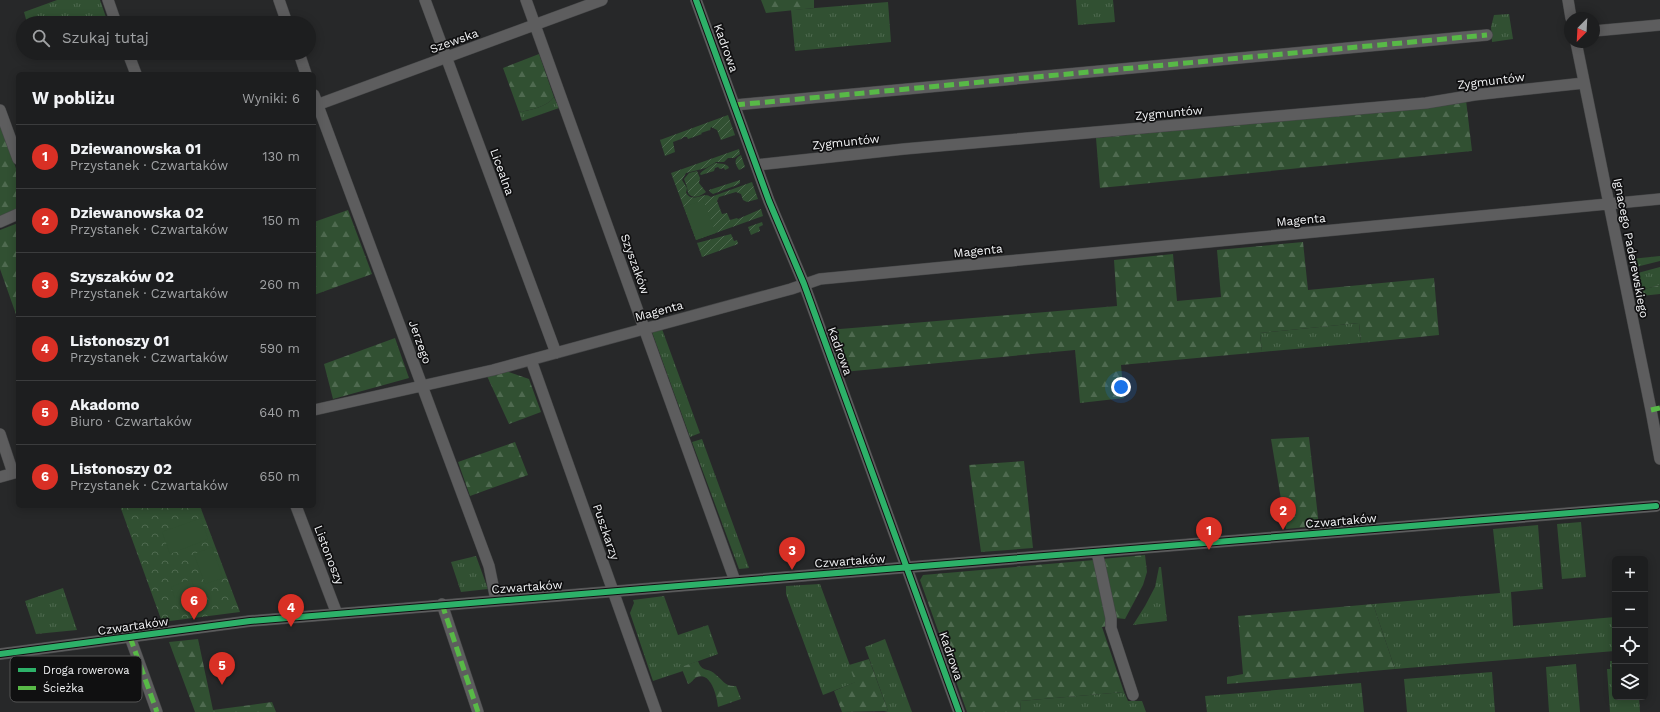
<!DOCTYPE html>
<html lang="pl">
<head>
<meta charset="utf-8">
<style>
  body { margin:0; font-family:"Work Sans",sans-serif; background:#2a2b2c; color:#f1f3f6 }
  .controls { position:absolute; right:12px; bottom:12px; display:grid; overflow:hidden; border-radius:6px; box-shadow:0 2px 10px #0003 }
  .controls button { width:36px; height:36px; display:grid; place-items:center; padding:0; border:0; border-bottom:1px solid #3b3c3d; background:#1d1e1f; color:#f1f3f6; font:20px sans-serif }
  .compass { position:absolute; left:1564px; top:12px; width:36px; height:36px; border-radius:50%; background:#1d1e1f; box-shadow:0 2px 10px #0003; rotate:204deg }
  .you { position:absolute; left:1121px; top:387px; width:14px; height:14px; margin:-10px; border:3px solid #fff; border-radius:50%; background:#1a73e8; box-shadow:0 0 0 6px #1a73e833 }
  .badge { display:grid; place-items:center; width:26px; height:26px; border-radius:50%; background:#d93025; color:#fff; font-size:13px; font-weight:700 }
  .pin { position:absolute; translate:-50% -33px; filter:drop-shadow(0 1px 2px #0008) }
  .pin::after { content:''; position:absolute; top:21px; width:14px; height:12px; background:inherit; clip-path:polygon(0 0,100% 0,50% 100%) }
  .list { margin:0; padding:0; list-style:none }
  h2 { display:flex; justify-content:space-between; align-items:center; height:52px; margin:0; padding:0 16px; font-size:17px }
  h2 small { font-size:13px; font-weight:400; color:#a0a2a4 }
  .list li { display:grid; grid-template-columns:26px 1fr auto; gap:12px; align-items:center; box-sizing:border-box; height:64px; padding:0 16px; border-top:1px solid #3b3c3d }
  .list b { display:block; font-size:15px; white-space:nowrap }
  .list p { margin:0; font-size:13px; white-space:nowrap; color:#a0a2a4 }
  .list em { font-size:13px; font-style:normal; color:#a0a2a4 }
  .icon { flex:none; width:22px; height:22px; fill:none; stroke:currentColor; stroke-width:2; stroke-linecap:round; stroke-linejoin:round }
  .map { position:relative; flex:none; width:1660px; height:712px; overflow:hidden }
  .search { position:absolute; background:#1d1e1f; box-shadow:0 2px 10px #0003; left:16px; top:16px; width:300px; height:44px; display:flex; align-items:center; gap:10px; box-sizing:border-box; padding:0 14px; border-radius:22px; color:#a0a2a4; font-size:15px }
  .panel { position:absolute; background:#1d1e1f; box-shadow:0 2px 10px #0003; left:16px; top:72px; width:300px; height:436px; border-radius:6px }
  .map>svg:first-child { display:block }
  .grass { fill:url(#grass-tufts) }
  .forest { fill:url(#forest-firs) }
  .park { fill:url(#park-crowns) }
  .garden { fill:url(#garden-furrows) }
  .pitch { fill:#315032 }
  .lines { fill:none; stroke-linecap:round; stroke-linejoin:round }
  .minor-casing { stroke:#454647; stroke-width:12 }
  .minor { stroke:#5d5d5e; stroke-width:11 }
  .quiet { stroke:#58b947; stroke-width:5; stroke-dasharray:10 5; stroke-linecap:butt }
  .cycleway-casing { stroke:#101011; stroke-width:8 }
  .cycleway { stroke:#2db169; stroke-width:6 }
  .labels { text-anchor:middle; stroke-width:3.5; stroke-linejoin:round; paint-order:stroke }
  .street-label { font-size:12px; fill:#f2f3f5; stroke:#101011 }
  .key { fill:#101011; stroke:#545455; stroke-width:1 }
  .key-label { font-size:11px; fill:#f2f3f5 }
</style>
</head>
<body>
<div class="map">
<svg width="1660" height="712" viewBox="0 0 1660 712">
  <defs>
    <pattern id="grass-tufts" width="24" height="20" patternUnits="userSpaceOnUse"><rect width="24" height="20" fill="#315032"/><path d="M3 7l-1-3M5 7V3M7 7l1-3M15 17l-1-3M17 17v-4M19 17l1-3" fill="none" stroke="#4f6a50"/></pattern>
    <pattern id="forest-firs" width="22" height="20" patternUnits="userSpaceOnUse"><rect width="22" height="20" fill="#315032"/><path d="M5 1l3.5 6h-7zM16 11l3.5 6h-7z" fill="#4f6a50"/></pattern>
    <pattern id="park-crowns" width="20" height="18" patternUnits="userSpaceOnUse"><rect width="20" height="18" fill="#315032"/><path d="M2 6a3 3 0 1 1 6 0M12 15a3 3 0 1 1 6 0" fill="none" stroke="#4f6a50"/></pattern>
    <pattern id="garden-furrows" width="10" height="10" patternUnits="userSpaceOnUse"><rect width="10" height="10" fill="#315032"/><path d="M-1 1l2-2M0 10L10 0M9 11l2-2" fill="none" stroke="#4f6a50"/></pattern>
  </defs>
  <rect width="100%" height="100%" fill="#272829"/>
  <path class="grass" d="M57,0H100L107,20L99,23H27L24,12Z
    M1076,0H1113L1115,22L1078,25Z
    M888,2L891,42L795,51L791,10Z
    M1509,14L1513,39L1492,42L1491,27L1494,15Z
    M554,97L559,108L522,121L519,112C531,110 547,107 554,97Z
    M1660,256V261L1632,268L1631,259Z
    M1660,267V285L1637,291L1634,274Z
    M1359,323L1361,343L1262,352L1260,333Z
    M662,329L700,433L690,437L652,332Z
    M702,439L749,568L739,569L692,442Z
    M1581,522L1586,577L1562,579L1557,524Z
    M1538,525L1543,589L1511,592L1513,626L1615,617V651L1395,669L1373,604L1500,593L1493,529Z
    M476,556L488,589L461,592L451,562Z
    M1159,567H1161L1167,621L1133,625L1145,606L1155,587Z
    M820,584L856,682L823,695L786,594V586Z
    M63,588L77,630L36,634L25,601Z
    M664,596L678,635L708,625L718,654L682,667L683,671L653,681L630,613L634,603L633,600Z
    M885,639L912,712H884L888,711L865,647Z
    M1610,661H1615V697H1639L1640,712H1610L1607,669H1610Z
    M1576,664L1580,712H1549L1546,667Z
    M1492,672L1495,712H1407L1404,679Z
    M1361,683L1364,712H1207L1205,696Z
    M1124,692L1128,701H1142L1146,712H1021L1020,701Z"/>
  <path class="forest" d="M761,0H814V8L766,13Z
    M539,54L554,97C547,107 531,110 519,112L503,68Z
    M1466,100L1472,151L1100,188L1096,138L1448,105Z
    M0,123L18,174V209L0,217Z
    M348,210L372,274L314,295V222Z
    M18,223V320L0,269V230Z
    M1303,242L1308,290L1434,278L1439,335L1361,343L1359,323L1260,333L1262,352L1121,365L1124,398L1080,403L1075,350L843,372L828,330L1117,306L1114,260L1173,254L1177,301L1221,297L1217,250Z
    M1660,285V294L1641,296L1638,294L1637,291Z
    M395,338L409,378L333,399L324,364Z
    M506,371L529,379L541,412L509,424L487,376Z
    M1309,437L1319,526L1286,529L1271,439Z
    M515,442L528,475L470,496L458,462Z
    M1024,461L1033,548L981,552L969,465Z
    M1145,555L1147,572L1143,585L1125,619L1116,618L1102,559Z
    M1094,560L1108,626L1102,627L1124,692L1020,701L1021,712H967L920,580L923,575Z
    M1373,604L1395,669L1227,684V677L1243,674L1238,616Z
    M198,639L213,710L272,702L276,712H195L169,642Z
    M869,659L888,711L842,712L834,691L855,682L849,665Z
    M698,661C702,673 708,667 715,674C723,680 725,687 736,686L741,699L718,707C717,698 712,672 697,677C693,679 692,683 688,684L681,667Z"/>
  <path class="park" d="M120,506H200L240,612L162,622Z"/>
  <path class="garden" d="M728,115L735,135L721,140L717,130L711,127L710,130L701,133L702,134L688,139L687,137H684L681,139L673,142L675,152L665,156L660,140Z
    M739,149L740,154L734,158H728L724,162H716L706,168L686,173L682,180L687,188L686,193C694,204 702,191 711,197L752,182L758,199L747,202L743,200L741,194L736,192L719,197L717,201L722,214L727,213L730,220L737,218L738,219L761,209L763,216L696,240L671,173Z
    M741,155L745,167L739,170C735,164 733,159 741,155Z
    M715,163L724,164L728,166L729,168L725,170L724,168L720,169L718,167L715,168L714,171L701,175L700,174C701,171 712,165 715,163Z
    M697,171L700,178L699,183L706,192C701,196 693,200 688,193L687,187L684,179L689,173Z
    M740,180V183L737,185L713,194L710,192L709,190Z
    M762,222L763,225L759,227L760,231L751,235L748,227Z
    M731,234L734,241L737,240L738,244L702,257L697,243Z"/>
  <path class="pitch" d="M703,200L716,233L696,240L684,207Z
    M201,518L208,539L170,554L162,532Z
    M212,547L223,578L205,584L194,554Z
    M191,579L195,590L175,598L171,587Z"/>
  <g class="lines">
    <g class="minor-casing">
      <path id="minor" d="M108,0L116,23
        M279,0L287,23
        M425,0L556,353
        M526,0L735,581
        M696,0L769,201L804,284L959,712
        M1568,0L1571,18
        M1594,31L1660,25
        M1576,42L1651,410L1660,459
        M128,53L136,74
        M299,53L306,74
        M314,95L489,566L496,600
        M735,105L1487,35
        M314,106L602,0
        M0,110L18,159
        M756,165L904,149L1426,103L1474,95L1584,83
        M0,222L18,214
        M531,360L656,712
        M314,410L493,370L791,289L820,279L1660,199
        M0,434L13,473
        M0,477L18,472
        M296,506L337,614
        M1097,552L1111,618V628L1133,695
        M442,604L478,712
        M130,637L157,712
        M0,654L250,621L1656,506"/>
    </g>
    <use href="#minor" class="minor"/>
    <path class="quiet" d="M735,105L1487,35
      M1651,410L1660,408
      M442,604L478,712
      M130,637L157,712"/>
    <g class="cycleway-casing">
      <path id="cycleway" d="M696,0L769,201L804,284L959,712
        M0,654L250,621L1656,506"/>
    </g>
    <use href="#cycleway" class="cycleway"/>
  </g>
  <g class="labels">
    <g class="street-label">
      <text transform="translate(454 41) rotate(-20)" y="4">Szewska</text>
      <text transform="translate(726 48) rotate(70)" y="4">Kadrowa</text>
      <text transform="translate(1491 81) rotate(-7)" y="4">Zygmuntów</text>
      <text transform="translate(1169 113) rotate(-5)" y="4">Zygmuntów</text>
      <text transform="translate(846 142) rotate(-6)" y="4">Zygmuntów</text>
      <text transform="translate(502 172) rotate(70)" y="4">Licealna</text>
      <text transform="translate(1301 220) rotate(-5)" y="4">Magenta</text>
      <text transform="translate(1631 248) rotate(79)" y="4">Ignacego Paderewskiego</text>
      <text transform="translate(978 251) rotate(-6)" y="4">Magenta</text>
      <text transform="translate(635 264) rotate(70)" y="4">Szyszaków</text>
      <text transform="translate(659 311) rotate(-15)" y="4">Magenta</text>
      <text transform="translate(420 342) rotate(70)" y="4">Jerzego</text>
      <text transform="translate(840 351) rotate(70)" y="4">Kadrowa</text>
      <text transform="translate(1341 521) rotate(-5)" y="4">Czwartaków</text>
      <text transform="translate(606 532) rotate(71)" y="4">Puszkarzy</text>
      <text transform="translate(329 555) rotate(69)" y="4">Listonoszy</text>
      <text transform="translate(850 561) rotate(-4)" y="4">Czwartaków</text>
      <text transform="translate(527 587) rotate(-4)" y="4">Czwartaków</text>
      <text transform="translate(133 626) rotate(-8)" y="4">Czwartaków</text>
      <text transform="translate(951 656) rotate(71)" y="4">Kadrowa</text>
    </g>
  </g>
  <rect x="10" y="656" width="132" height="46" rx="6" class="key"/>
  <rect x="18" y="668" width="18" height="4" fill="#2db169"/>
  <rect x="18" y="686" width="18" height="4" fill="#58b947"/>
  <g class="key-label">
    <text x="43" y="674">Droga rowerowa</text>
    <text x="43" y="692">Ścieżka</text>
  </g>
</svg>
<div class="controls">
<button>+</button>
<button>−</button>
<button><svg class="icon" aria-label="locate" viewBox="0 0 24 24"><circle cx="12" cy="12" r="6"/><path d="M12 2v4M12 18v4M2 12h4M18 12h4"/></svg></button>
<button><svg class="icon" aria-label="layers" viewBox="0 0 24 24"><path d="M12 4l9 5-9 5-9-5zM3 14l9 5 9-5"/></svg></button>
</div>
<svg class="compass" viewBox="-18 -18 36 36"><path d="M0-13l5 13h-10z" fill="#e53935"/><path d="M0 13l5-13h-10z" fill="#a0a2a4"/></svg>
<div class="you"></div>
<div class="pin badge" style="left:1209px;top:550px">1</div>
<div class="pin badge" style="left:1283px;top:530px">2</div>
<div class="pin badge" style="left:792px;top:570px">3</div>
<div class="pin badge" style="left:291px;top:627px">4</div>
<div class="pin badge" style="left:222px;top:685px">5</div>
<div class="pin badge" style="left:194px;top:620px">6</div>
<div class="search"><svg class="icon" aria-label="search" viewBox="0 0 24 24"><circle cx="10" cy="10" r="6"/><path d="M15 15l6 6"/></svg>Szukaj tutaj</div>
<section class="panel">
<h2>W pobliżu<small>Wyniki: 6</small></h2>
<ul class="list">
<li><span class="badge">1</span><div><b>Dziewanowska 01</b><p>Przystanek · Czwartaków</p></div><em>130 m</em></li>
<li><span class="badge">2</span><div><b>Dziewanowska 02</b><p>Przystanek · Czwartaków</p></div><em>150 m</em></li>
<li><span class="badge">3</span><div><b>Szyszaków 02</b><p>Przystanek · Czwartaków</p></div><em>260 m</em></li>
<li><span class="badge">4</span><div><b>Listonoszy 01</b><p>Przystanek · Czwartaków</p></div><em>590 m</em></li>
<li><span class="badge">5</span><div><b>Akadomo</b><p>Biuro · Czwartaków</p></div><em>640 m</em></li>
<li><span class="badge">6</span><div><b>Listonoszy 02</b><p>Przystanek · Czwartaków</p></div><em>650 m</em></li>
</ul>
</section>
</div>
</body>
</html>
